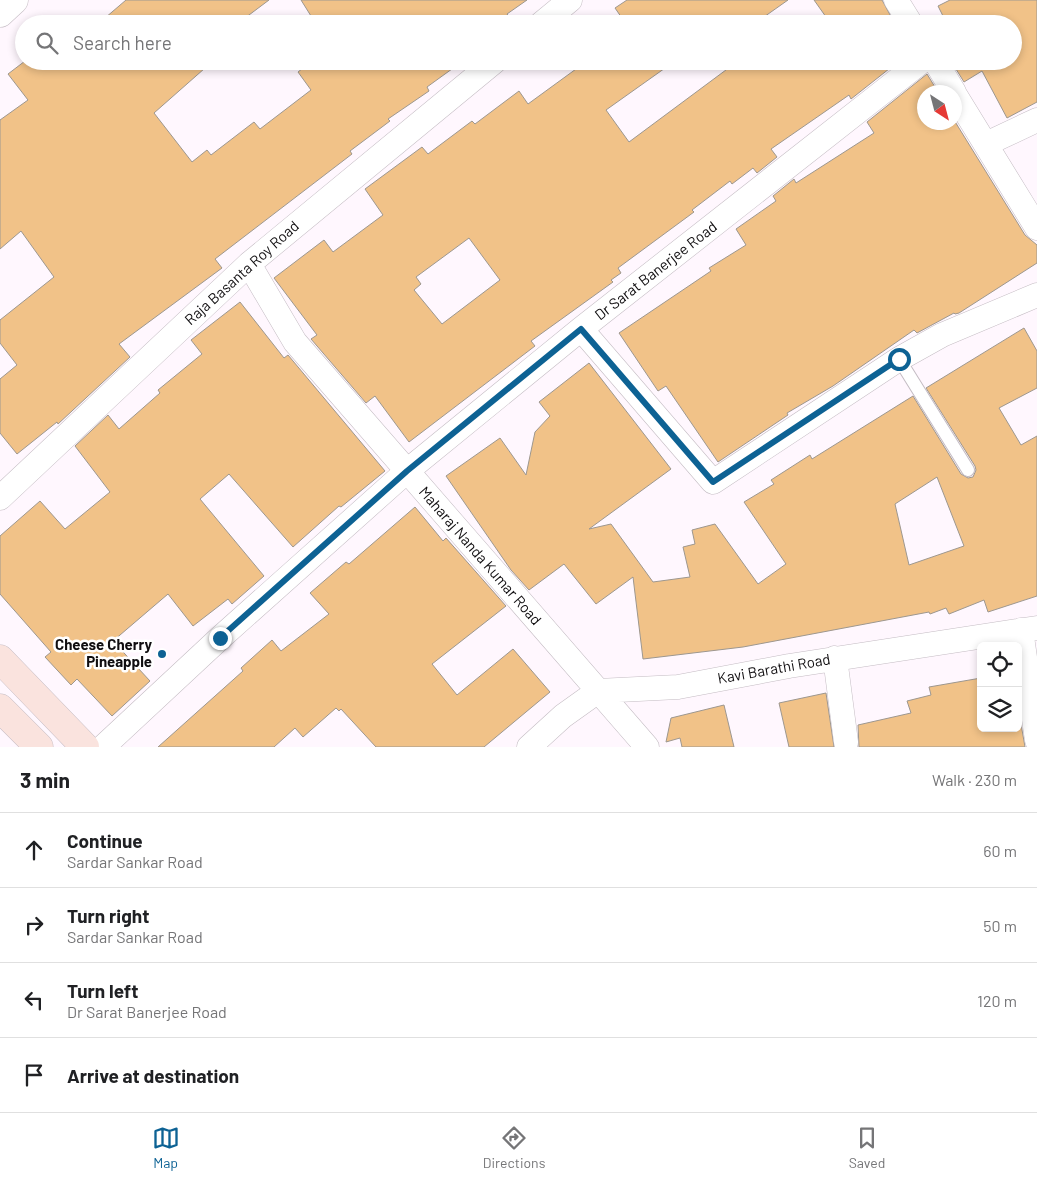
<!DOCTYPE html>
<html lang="en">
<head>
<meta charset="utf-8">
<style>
  body { margin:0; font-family:Barlow,sans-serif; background:#f2f2f2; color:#202124 }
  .controls { position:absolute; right:15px; bottom:15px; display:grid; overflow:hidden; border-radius:8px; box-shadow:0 2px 8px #0003 }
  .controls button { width:45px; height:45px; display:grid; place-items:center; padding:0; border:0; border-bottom:1px solid #e0e0e0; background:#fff; color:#202124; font:25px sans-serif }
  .compass { position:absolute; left:917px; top:85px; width:45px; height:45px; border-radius:50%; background:#fff; box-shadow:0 2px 8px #0003; rotate:144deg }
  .stop { position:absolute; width:15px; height:15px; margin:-11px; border:4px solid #0d6294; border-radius:50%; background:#fff }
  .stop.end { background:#0d6294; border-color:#fff; box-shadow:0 1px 5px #0008 }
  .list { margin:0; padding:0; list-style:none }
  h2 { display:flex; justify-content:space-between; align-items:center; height:65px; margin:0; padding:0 20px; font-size:21px }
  h2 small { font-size:16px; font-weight:400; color:#757577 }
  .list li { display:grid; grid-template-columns:32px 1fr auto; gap:15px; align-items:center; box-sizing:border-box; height:75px; padding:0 20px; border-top:1px solid #e0e0e0 }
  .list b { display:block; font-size:19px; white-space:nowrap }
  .list p { margin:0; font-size:16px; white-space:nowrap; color:#757577 }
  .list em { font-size:16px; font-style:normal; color:#757577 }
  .icon { flex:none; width:28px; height:28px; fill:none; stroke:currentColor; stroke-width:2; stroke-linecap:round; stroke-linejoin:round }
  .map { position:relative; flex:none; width:1037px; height:747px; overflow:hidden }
  .search { position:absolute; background:#fff; box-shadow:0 2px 8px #0003; left:15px; right:15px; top:15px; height:55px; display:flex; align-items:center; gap:12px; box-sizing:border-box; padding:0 18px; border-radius:28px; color:#757577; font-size:19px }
  .sheet { height:365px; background:#fff }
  nav { display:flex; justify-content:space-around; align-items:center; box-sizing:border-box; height:70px; border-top:1px solid #e0e0e0; background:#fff; font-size:14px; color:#757577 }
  nav a { display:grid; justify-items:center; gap:2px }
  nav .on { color:#0d6294 }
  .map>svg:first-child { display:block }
  .building { fill:#f1c288; stroke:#9d978f; fill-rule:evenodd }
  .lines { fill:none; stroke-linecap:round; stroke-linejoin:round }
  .service-casing { stroke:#c4bcc3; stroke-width:14 }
  .minor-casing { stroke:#c4bcc3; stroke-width:25 }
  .tertiary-casing { stroke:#c4bcc3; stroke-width:29 }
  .secondary-casing { stroke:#c4bcc3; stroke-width:29 }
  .service { stroke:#fff; stroke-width:12 }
  .minor { stroke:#fff; stroke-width:24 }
  .tertiary { stroke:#fff; stroke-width:28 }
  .secondary { stroke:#fae3de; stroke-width:28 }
  .route { stroke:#0d6294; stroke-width:6 }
  .poi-dot { fill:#0d6294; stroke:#fff; stroke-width:2 }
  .labels { text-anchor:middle; stroke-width:5; stroke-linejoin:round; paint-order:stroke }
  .street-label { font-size:15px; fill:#100e10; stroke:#fff }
  .poi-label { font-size:15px; font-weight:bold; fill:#100e10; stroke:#fff; text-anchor:end }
</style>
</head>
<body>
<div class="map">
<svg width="1037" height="747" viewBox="0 0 1037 747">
  <rect width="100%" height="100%" fill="#fff7fe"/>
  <path class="building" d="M126,0H269L237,24H98Z
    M301,0H527L507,14L513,22L509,24H316Z
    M627,0H788L754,24H743L737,17L727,24H626L615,8Z
    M814,0H882L895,24H831Z
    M950,0H1037V102L1007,118L982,71L964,82L951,61H1013V24H947L938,6Z
    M25,61H213L154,113L192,162L207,150L211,155L254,122L260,129L311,90L298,72L312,61H463L427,87L429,91L388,119L390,121L350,151L352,154L215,259L222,268L119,344L130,357L58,424L57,422L17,454L0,433V379L17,365L0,343V320L54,277L21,231L0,249V120L28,100L8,74Z
    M587,61H675L606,110L629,142L738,61H899L851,99L849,95L771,149L777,157L757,173L753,168L732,184L730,181L692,210L694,212L618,268L621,273L611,280L613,282L531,341L535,346L409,442L375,396L366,403L311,339L317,335L274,278L324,240L333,252L383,215L365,189L422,147L428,154L472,121L475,124L519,91L528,104ZM469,238L500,280L442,324L414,290L421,284L416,277Z
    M927,74L938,92H924V122H954V120L1025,235L1037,245V263L959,313L955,314L954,313L917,333L914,330L833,386L787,413L788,415L718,462L666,386L658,391L619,333L711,271L709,268L746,245L736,229L776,201L773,196L794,179L796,183L874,133L867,122Z
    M240,302L284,358L288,355L385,471L341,507L339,506L293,547L229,474L200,499L264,576L232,604L228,599L193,626L168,594L113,641L150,681L112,716L77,679L71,685L45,657L51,652L0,594V536L40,501L65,529L110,492L75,446L108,415L119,429L160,393L158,390L202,354L191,340Z
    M1024,328L1037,351V388L999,408L1021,445L1037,436V596L988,612L984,600L949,614L946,608L930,614L929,612L743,647L643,659L633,577L596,604L564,564L529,590L511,570L446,476L500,438L526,475L535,432L550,416L539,402L589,363L671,469L589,529L611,524L653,582L690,577L683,547L695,544L692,530L715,524L758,584L786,564L744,502L774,484L771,480L810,455L812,459L913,396L961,474L968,478L973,477L976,470L975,466L926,388ZM937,477L964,546L909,565L895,504Z
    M415,507L443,541L446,538L506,606L432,664L457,695L513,649L550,692L484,747H376L341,709L339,711L336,708L303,737L295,728L274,747H158L243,671L241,668L272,640L281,651L329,614L310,593L346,562L349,564Z
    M981,678V728H1018V707L1025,747H859L858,725L911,713L907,701L931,695L929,687Z
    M826,693L834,747H789L779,703Z
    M724,705L734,747H682L680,738L666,742L671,718Z"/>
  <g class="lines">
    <g class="service-casing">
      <path id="service" d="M899,359L968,470"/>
    </g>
    <g class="minor-casing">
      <path id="minor" d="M896,0L911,24
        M541,24L570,0
        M935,61L954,92
        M954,93L1037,228
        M986,144L1037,120
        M249,264L295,342L647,747
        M581,329L713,482L899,359L942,335L1037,295
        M0,498L249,264L495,61
        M1021,630L1037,740
        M835,658L846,742
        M103,747L220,638L407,471L581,329L922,61
        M529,747L563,716L598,691L678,687L789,666L1037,628"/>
    </g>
    <g class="tertiary-casing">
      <path id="tertiary" d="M0,13L14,0"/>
    </g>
    <g class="secondary-casing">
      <path id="secondary" d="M0,659L85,747
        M0,708L39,747"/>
    </g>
    <use href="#service" class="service"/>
    <use href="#minor" class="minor"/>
    <use href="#tertiary" class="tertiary"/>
    <use href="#secondary" class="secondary"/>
  </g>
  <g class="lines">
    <path class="route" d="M220,638L407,471L581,329L713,482L899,359"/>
  </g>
  <circle class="poi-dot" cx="162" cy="654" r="5"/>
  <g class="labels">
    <g class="street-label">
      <text transform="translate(656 271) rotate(-38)" y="5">Dr Sarat Banerjee Road</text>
      <text transform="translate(242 273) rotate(-42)" y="5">Raja Basanta Roy Road</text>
      <text transform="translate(480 556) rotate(49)" y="5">Maharaj Nanda Kumar Road</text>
      <text transform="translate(774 669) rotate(-10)" y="5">Kavi Barathi Road</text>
    </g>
    <g class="poi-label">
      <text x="152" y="650">Cheese Cherry<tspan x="152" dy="17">Pineapple</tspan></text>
    </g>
  </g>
</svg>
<div class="controls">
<button><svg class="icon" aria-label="locate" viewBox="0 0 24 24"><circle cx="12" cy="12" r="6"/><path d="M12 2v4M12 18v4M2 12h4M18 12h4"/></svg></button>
<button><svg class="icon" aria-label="layers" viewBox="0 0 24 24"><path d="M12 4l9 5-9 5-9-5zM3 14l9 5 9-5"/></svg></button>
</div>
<svg class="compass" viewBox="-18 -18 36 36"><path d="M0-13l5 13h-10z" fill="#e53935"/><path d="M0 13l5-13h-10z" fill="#757577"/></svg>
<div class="stop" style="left:899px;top:359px"></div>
<div class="stop end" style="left:220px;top:638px"></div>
<div class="search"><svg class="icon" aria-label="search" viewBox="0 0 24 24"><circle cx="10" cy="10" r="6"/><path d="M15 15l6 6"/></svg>Search here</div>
</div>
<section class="sheet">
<h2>3 min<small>Walk · 230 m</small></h2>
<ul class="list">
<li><svg class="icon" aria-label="ahead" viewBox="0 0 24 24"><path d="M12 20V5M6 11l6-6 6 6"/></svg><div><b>Continue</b><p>Sardar Sankar Road</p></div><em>60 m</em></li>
<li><svg class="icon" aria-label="right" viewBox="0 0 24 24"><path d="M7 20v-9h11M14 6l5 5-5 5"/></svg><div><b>Turn right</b><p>Sardar Sankar Road</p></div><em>50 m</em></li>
<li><svg class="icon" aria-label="left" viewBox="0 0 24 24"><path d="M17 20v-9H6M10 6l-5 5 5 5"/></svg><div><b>Turn left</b><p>Dr Sarat Banerjee Road</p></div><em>120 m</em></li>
<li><svg class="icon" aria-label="arrive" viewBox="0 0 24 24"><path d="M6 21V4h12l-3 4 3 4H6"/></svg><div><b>Arrive at destination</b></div></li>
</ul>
</section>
<nav>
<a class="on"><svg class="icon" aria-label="map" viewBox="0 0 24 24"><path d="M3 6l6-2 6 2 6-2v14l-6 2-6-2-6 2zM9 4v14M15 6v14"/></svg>Map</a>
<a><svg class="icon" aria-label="directions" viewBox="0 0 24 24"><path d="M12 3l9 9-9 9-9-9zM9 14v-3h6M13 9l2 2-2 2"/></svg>Directions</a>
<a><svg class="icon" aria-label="saved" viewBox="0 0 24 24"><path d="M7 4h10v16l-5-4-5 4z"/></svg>Saved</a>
</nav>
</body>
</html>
